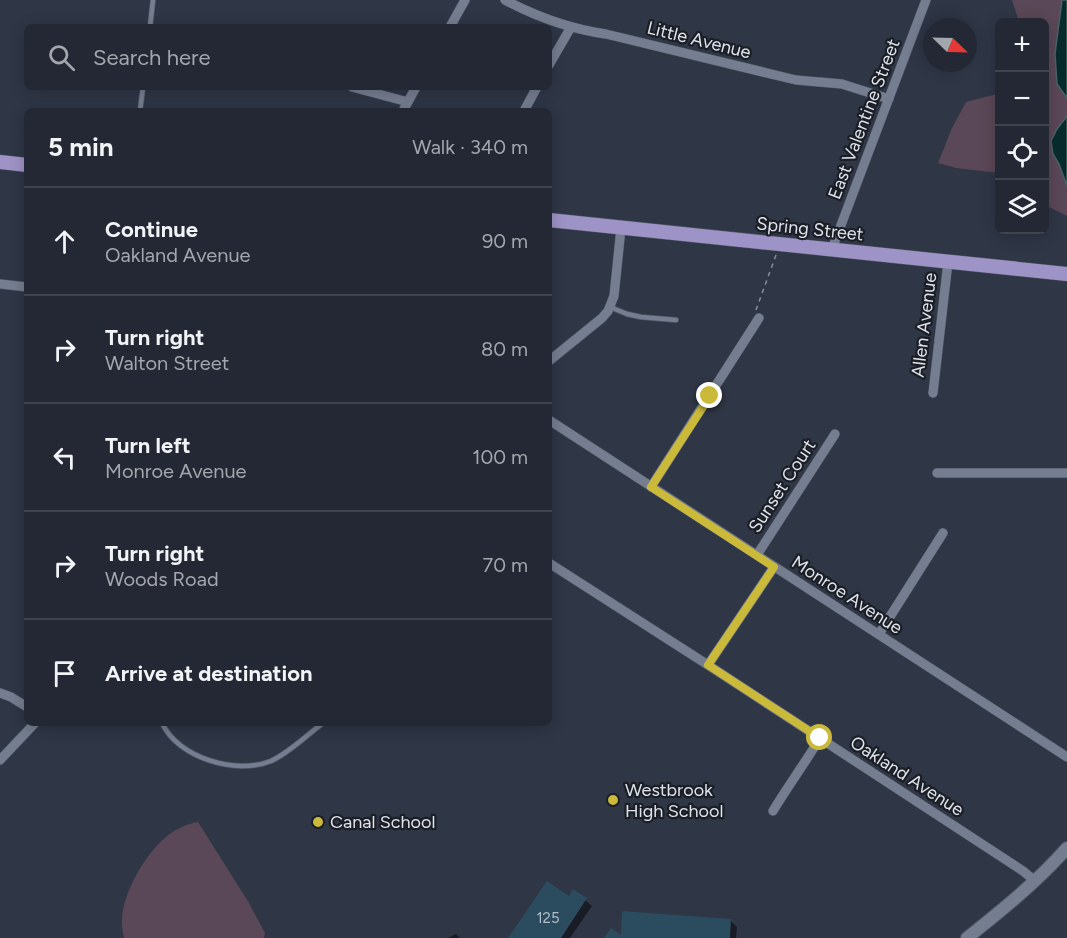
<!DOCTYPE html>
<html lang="en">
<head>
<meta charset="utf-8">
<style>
  body { margin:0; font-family:Figtree,sans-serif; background:#2b303c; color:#f1f3f6 }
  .controls { position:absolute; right:18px; top:18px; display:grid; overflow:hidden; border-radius:9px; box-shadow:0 3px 15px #0003 }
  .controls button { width:54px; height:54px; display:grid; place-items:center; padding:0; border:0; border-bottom:2px solid #40444f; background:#232834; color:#f1f3f6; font:30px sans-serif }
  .compass { position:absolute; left:923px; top:18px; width:54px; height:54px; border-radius:50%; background:#232834; box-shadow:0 3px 15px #0003; rotate:113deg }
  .stop { position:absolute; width:18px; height:18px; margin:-14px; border:4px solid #cbba39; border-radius:50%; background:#fff }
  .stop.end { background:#cbba39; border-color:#fff; box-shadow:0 2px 6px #0008 }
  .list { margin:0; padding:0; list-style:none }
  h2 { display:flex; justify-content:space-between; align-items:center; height:78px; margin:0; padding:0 24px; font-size:26px }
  h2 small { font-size:20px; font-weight:400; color:#a3a6ac }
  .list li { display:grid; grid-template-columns:39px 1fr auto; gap:18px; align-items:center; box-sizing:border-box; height:108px; padding:0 24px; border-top:2px solid #40444f }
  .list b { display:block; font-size:22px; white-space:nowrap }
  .list p { margin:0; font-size:20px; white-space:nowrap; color:#a3a6ac }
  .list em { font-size:20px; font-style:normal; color:#a3a6ac }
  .icon { flex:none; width:33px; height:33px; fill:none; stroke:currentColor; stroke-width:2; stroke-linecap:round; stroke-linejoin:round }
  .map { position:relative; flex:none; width:1067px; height:938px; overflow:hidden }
  .search { position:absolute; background:#232834; box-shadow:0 3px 15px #0003; left:24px; top:24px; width:528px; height:66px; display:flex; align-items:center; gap:15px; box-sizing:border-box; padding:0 21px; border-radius:9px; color:#a3a6ac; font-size:22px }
  .panel { position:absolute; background:#232834; box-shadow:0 3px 15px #0003; left:24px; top:108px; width:528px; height:618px; border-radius:9px }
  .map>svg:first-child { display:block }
  .green { fill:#5a4757 }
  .water { fill:#082c2e; stroke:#486367; stroke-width:1.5 }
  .shadow { fill:#0007 }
  .building { fill:#2b4c5e }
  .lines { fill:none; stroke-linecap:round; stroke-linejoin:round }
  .service-casing { stroke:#4e5562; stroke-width:6 }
  .minor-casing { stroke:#4e5562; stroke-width:10 }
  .secondary-casing { stroke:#4e5562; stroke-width:14 }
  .primary-casing { stroke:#4e5562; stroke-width:15 }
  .path { stroke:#868c99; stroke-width:1.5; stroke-dasharray:4.5 4.5; stroke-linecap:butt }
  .service { stroke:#757d90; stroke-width:4.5 }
  .minor { stroke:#757d90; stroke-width:9 }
  .secondary { stroke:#757d90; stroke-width:12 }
  .primary { stroke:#9e93c6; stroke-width:14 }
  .route { stroke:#cbba39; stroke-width:8 }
  .poi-dot { fill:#cbba39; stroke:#1b1e25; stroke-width:2 }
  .labels { text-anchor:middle; stroke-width:4.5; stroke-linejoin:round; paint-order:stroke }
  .number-label { font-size:15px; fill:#b0bcc8 }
  .street-label { font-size:18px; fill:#dde2ec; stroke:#1b1e25 }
  .poi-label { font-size:18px; fill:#dde2ec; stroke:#1b1e25; text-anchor:start }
</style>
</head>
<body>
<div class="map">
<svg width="1067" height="938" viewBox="0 0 1067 938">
  <rect width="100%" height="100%" fill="#2f3646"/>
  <path class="green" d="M1012,0H1062L1055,54L1057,84L1067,98V116L1057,129L1051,141L1053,154L1059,164L1067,186V216L1045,205L1044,22H1019Z
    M999,89V173L956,168L938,163L952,128L966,102L997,94Z
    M198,822L249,903L265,933L264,938H124C122,929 121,919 123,910C129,880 155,837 184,826C188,824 193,823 198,822Z"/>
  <path class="water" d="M1062,0H1067V98L1057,84L1055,54Z
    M1067,116V186L1059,164L1053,154L1051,141L1057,129Z"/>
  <path class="shadow" d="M574,891L592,906L570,938H510L569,898Z
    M731,921L737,927L736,938H606H622Z
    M456,934L460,938H448Z"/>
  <path class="building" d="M547,881L569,896L573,889L587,898L561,938H508Z
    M622,911L731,919L730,938H604L611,928L621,935Z"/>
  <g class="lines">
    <g class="service-casing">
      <path id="service" d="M150,27L153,0
        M140,111L143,87
        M610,307L627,314L641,317L676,320
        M162,723C178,758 236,775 271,761C289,753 307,735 323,723"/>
    </g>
    <g class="minor-casing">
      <path id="minor" d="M505,0C537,17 571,29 606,34L796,80L842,84L889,99
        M450,27L465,0
        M549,65L571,27
        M352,87L408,102
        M403,111L416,87
        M524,111L537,87
        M832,249L926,0
        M0,284L27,287
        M549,361L602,318L608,311L614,296L621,228
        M933,393L948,262
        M549,420L1067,757
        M937,473H1067
        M651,487L759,318
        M757,555L835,434
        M549,563L708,665L1023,871L1035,881
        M879,634L943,533
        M708,665L774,567
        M0,693L11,697L27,707
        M0,760L35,723
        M773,811C788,786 805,763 820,738"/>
    </g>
    <g class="secondary-casing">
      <path id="secondary" d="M967,938C1002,910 1037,882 1067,848"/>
    </g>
    <g class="primary-casing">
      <path id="primary" d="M0,162L27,165
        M549,220L1067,274"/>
    </g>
    <path class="path" d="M756,310L776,255"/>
    <use href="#service" class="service"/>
    <use href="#minor" class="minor"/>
    <use href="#secondary" class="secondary"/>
    <use href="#primary" class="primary"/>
  </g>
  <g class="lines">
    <path class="route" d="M710,396L651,487L774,567L708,665L820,738"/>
  </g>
  <g class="poi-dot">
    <circle cx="613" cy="800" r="6"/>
    <circle cx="318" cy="822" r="6"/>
  </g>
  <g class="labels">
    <g class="number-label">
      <text x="548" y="923">125</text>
    </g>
    <g class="street-label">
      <text transform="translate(699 40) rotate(14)" y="6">Little Avenue</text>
      <text transform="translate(864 119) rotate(-69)" y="6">East Valentine Street</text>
      <text transform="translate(810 229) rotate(6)" y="6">Spring Street</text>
      <text transform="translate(924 325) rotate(-83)" y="6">Allen Avenue</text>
      <text transform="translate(782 486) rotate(-57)" y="6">Sunset Court</text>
      <text transform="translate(847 595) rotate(33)" y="6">Monroe Avenue</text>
      <text transform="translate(907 776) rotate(33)" y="6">Oakland Avenue</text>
    </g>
    <g class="poi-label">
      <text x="625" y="796">Westbrook<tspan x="625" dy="21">High School</tspan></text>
      <text x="330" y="828">Canal School</text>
    </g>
  </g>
</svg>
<div class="controls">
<button>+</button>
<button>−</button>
<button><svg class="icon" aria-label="locate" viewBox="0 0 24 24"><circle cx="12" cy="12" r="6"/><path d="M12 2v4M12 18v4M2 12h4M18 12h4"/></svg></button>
<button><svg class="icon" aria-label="layers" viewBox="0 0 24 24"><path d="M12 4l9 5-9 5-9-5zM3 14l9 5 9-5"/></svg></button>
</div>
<svg class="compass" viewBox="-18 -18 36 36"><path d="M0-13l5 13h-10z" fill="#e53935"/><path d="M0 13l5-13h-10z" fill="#a3a6ac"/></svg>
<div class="stop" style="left:820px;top:738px"></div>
<div class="stop end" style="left:710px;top:396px"></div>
<div class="search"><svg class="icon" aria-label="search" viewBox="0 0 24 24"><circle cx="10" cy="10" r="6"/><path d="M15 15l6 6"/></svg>Search here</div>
<section class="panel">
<h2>5 min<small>Walk · 340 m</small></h2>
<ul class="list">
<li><svg class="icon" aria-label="ahead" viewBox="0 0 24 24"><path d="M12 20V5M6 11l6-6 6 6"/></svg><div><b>Continue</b><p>Oakland Avenue</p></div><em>90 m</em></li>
<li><svg class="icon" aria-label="right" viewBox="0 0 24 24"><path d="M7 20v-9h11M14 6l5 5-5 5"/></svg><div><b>Turn right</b><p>Walton Street</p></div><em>80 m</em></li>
<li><svg class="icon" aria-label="left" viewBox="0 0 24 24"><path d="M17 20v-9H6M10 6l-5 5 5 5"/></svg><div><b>Turn left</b><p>Monroe Avenue</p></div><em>100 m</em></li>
<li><svg class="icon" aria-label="right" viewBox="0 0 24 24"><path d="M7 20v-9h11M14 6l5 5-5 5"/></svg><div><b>Turn right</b><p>Woods Road</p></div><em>70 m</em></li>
<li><svg class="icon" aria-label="arrive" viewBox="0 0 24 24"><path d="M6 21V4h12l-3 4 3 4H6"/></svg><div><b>Arrive at destination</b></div></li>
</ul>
</section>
</div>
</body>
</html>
